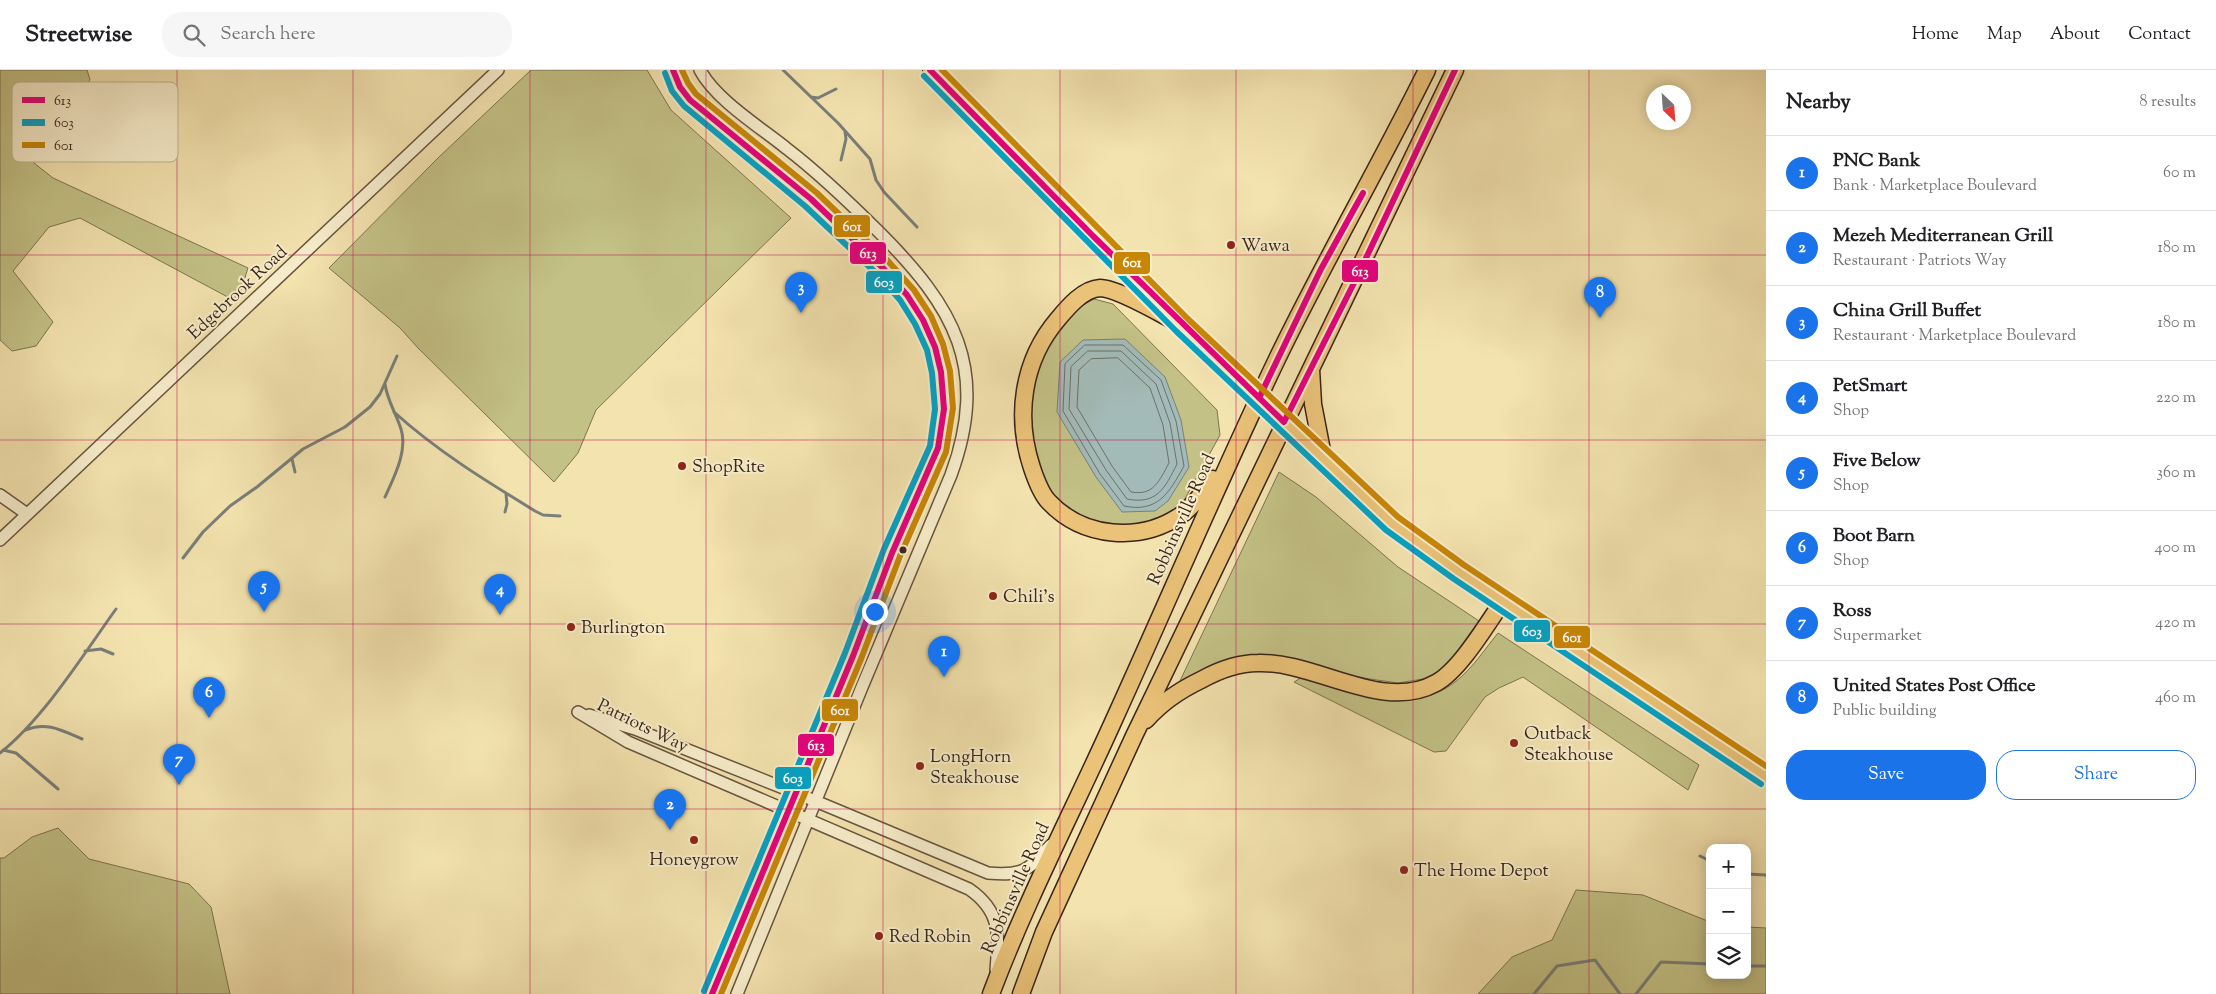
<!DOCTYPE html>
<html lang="en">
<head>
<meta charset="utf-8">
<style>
  body { margin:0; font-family:"Sorts Mill Goudy",serif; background:#f6f6f6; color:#202124 }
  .controls { position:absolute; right:15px; bottom:15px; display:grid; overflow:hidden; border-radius:10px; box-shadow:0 2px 12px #0003 }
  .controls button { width:45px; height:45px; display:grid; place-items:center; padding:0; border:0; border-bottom:1px solid #e0e0e0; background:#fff; color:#202124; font:25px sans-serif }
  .compass { position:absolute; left:1646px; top:15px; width:45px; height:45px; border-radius:50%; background:#fff; box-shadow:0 2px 12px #0003; rotate:155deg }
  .you { position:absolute; left:874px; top:541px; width:18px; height:18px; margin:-12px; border:4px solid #fff; border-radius:50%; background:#1a73e8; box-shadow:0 0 0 8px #1a73e833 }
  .badge { display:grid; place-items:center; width:32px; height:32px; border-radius:50%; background:#1a73e8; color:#fff; font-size:16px; font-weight:700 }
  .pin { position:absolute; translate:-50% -41px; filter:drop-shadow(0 1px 2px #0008) }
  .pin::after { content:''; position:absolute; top:26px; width:18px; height:15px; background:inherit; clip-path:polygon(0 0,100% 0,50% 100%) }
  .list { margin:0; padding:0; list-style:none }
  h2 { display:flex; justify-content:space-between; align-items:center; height:65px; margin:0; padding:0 20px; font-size:21px }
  h2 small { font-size:16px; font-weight:400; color:#757577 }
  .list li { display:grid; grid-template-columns:32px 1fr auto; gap:15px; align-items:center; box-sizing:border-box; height:75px; padding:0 20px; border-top:1px solid #e0e0e0 }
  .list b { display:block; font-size:19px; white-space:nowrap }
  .list p { margin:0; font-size:16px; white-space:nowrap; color:#757577 }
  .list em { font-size:16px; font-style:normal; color:#757577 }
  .actions { display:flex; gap:10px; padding:15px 20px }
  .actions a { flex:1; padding:11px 0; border:1px solid #1a73e8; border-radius:20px; text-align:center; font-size:18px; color:#1a73e8 }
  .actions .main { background:#1a73e8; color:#fff }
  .icon { flex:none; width:28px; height:28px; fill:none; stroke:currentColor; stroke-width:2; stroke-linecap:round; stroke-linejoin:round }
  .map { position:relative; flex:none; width:1766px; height:924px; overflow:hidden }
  header { display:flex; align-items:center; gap:30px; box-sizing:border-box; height:70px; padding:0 25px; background:#fff; border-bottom:1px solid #e0e0e0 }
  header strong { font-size:24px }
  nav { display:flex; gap:28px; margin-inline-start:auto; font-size:18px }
  .search { width:350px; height:45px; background:#f6f6f6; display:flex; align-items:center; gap:12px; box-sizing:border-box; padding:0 18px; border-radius:20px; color:#757577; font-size:19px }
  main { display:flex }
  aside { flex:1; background:#fff }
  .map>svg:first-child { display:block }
  .green { fill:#c3c186; stroke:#7e7350 }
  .water { fill:#a3bbb8; stroke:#797f79 }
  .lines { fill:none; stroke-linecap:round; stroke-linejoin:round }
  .shore { stroke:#6e7069; stroke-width:1 }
  .stream { stroke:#797f79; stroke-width:3 }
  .minor-casing { stroke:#68543f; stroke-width:14 }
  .major-casing { stroke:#3a251a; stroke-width:16 }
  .highway-casing { stroke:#3a251a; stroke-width:19 }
  .minor { stroke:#f7edcb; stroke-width:11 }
  .major { stroke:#eac278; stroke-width:14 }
  .highway { stroke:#eac278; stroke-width:16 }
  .bus-1-casing { stroke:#f7edcb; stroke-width:10 }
  .bus-2-casing { stroke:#f7edcb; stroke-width:10 }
  .bus-3-casing { stroke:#f7edcb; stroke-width:10 }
  .bus-1 { stroke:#e5007d; stroke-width:6 }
  .bus-2 { stroke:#03a2c5; stroke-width:6 }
  .bus-3 { stroke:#c88606; stroke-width:6 }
  .grid { fill:none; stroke:#c2185b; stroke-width:1; stroke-opacity:0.55 }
  .poi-dot { fill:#8f2418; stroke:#f7edcb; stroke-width:2 }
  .bus-dot { fill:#3a251a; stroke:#f7edcb; stroke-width:2 }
  .labels { text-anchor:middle; stroke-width:4; stroke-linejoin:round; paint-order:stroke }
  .poi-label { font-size:18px; fill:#3a251a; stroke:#f7edcb; text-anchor:start }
  .street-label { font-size:18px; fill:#3a251a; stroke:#f7edcb }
  .key { fill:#f7edcb; stroke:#beb196; stroke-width:1 }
  .key-label { font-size:14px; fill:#3a251a }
  .line-badge { stroke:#f7edcb; stroke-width:2 }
  .badge-label { font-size:14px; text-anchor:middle; font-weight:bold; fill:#fff }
</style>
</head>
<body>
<header>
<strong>Streetwise</strong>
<div class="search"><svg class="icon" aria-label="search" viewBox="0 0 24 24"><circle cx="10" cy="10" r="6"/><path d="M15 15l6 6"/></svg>Search here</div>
<nav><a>Home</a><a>Map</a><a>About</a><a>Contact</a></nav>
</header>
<main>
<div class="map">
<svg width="1766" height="924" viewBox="0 0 1766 924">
  <rect width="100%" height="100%" fill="#f3e3af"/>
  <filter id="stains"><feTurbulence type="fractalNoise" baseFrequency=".004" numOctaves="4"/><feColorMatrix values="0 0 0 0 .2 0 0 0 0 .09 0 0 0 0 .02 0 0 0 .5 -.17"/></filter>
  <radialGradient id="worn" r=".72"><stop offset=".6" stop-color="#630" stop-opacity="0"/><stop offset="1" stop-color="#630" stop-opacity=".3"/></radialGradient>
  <path class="green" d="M0,0H87L90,10C83,18 77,27 69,35C51,54 31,62 34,93L53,108L248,198L237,232L80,148L49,157L13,201L53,252L36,276L12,281L0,270Z
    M531,0H647L671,40L791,148L596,340L578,383L554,412L418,278L400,258L329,198L439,87Z
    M1094,229L1113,234L1217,340L1220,365L1181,436L1150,454L1106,455L1074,444L1047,419L1032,378L1030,330L1046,276L1074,240Z
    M1279,402L1316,427L1398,497L1479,551L1445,598L1423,609L1398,613L1356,607L1281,587L1179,613Z
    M1498,563L1699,695L1688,720L1523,607L1499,618L1485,627L1446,681L1434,682L1294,612L1304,606C1351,619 1411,647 1455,612C1472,599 1485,579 1498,563Z
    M58,758L89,789L189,814L211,837L230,924H0V788H4L32,767Z
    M1576,820L1643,825L1710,852V905H1747V857L1766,858V924H1478L1512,887L1552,870Z"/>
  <path class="water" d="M1125,269L1165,307L1181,350L1189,397L1168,431L1155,441L1122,442L1096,407L1057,342L1060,292L1083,270Z"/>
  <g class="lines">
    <path class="shore" d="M1085,275H1123L1161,310L1176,351L1184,396C1169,423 1158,443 1124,436L1100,404L1063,341L1065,294Z
      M1088,281H1121L1156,314L1170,353L1177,394C1165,418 1157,435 1127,429L1106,400L1069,339L1071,297Z
      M1118,288L1150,318L1163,355L1169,393C1159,411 1154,426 1131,422L1112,396L1077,337L1079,300L1091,289Z"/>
    <path class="stream" d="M783,0L838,53L870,89L876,110L884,122L917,157
      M811,27L818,28L836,19
      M841,90L846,69L845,62
      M385,314C387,330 396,343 401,359C408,381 394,407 385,427
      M394,342C437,381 486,411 535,441L543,445L560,446
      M292,389L295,402
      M505,442L507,434L506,424
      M183,488L203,462L230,436L257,417L303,379L345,357L370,337L380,324L397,286
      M85,581L101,579L113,584
      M26,660C46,651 63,661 82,669
      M3,680L16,683L58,719
      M0,683C44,648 83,585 116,539
      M1700,786L1710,791
      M1747,804L1766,805
      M1747,896H1766
      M1534,924L1557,896L1595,890L1620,924
      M1636,924L1661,892L1710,894"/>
    <g class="minor-casing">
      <path id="minor" d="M673,0L680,17L690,30L811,129L882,197L907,225L923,250L935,277L941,302L944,339L938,378L892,483L853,586L712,924
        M700,0C715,29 760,57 786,78C820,104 849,132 879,162C954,237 990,298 951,405L862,617L737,924
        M0,425L27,444
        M0,470L498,0
        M578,642L628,672L969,819C1001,841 999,864 996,900
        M589,645L635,659L796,723L988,803C1023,806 1028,801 1051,775"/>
    </g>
    <g class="major-casing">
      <path id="major" d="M930,0L1182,255L1392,454L1459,502L1766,707"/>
    </g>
    <g class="highway-casing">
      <path id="highway" d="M1182,255C1164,246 1118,218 1100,218C1083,219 1068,237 1058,249C1022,291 1015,347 1032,398C1036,410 1041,424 1049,432C1083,468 1140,473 1181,445C1194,436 1204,421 1213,409
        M1311,299L1313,334L1324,391
        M1146,650C1161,633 1180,620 1201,610C1219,600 1237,593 1258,593C1316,591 1382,643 1436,613C1460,600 1487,554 1503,531
        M991,924C1026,831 1072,743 1113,652C1168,531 1220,408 1278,287C1325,190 1379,97 1427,0
        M1021,924L1044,862L1134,666L1455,0"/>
    </g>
    <use href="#minor" class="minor"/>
    <use href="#major" class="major"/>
    <use href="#highway" class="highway"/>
    <g class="bus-1-casing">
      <path id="bus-1" d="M673,0L680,17L690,30L811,129L882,197L907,225L923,250L935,277L941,302L944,339L938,378L892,483L853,586L712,924
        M930,0L1093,166L1284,352L1358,205L1455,0
        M1259,328L1321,199L1363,123"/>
    </g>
    <g class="bus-2-casing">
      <path id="bus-2" d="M665,3L672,21L684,36L805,136L876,203L900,230L915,254L927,280L932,303L935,339L930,376L884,479L845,583L704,921
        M924,6L1176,261L1386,460L1454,509L1761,714"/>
    </g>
    <g class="bus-3-casing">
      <path id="bus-3" d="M682,0L688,13L696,24L817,123L888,191L914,220L931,246L943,274L950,301L953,338L946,382L900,486L861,589L721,924
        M942,0L1188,249L1398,447L1464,495L1766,696"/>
    </g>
    <use href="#bus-1" class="bus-1"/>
    <use href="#bus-2" class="bus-2"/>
    <use href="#bus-3" class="bus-3"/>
  </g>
  <path class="grid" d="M177,0V924M353,0V924M530,0V924M706,0V924M883,0V924M1060,0V924M1236,0V924M1413,0V924M1589,0V924M0,185H1766M0,370H1766M0,554H1766M0,739H1766"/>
  <g class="poi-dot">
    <circle cx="1231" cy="175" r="5"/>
    <circle cx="682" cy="396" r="5"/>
    <circle cx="993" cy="526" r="5"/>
    <circle cx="571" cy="557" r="5"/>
    <circle cx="1514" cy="673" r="5"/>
    <circle cx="920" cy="696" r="5"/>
    <circle cx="694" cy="770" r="5"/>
    <circle cx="1404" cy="800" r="5"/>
    <circle cx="879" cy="866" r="5"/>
  </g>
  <circle class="bus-dot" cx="903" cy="480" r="4.5"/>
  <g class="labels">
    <g class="poi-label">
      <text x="1241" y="181">Wawa</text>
      <text x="692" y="402">ShopRite</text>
      <text x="1003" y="532">Chili's</text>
      <text x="581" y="563">Burlington</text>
      <text x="1524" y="669">Outback<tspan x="1524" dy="21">Steakhouse</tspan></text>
      <text x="930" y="692">LongHorn<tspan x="930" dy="21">Steakhouse</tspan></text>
      <text x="694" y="795" text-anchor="middle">Honeygrow</text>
      <text x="1414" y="806">The Home Depot</text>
      <text x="889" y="872">Red Robin</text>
    </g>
    <g class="street-label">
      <text transform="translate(237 222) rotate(-43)" y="6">Edgebrook Road</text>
      <text transform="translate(1181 449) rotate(-66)" y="6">Robbinsville Road</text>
      <text transform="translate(643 655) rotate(26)" y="6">Patriots Way</text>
      <text transform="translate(1015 818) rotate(-66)" y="6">Robbinsville Road</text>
    </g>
  </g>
  <rect x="12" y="12" width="166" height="80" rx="8" class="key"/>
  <rect x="22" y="27" width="23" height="6" fill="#e5007d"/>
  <rect x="22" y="49" width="23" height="7" fill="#03a2c5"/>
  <rect x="22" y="72" width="23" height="6" fill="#c88606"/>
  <g class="key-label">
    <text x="54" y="35">613</text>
    <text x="54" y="57">603</text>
    <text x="54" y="80">601</text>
  </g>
  <g class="line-badge">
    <rect x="833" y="144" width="38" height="24" rx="5" fill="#c88606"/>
    <rect x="849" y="171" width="38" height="24" rx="5" fill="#e5007d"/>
    <rect x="1113" y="181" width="38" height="24" rx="5" fill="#c88606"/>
    <rect x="1341" y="189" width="38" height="24" rx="5" fill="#e5007d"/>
    <rect x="865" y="200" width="38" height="24" rx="5" fill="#03a2c5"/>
    <rect x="1513" y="549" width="38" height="24" rx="5" fill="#03a2c5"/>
    <rect x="1553" y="555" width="38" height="24" rx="5" fill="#c88606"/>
    <rect x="821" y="628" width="38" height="24" rx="5" fill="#c88606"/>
    <rect x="797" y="663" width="38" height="24" rx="5" fill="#e5007d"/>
    <rect x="774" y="696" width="38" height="24" rx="5" fill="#03a2c5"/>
  </g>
  <g class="badge-label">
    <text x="852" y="161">601</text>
    <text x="868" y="188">613</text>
    <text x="1132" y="197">601</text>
    <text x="1360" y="206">613</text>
    <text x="884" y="217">603</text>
    <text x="1532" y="566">603</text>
    <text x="1572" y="572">601</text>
    <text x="840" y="645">601</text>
    <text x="816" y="680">613</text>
    <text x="793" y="713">603</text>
  </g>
  <rect width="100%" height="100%" filter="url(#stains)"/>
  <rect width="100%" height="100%" fill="url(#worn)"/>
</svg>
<div class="controls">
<button>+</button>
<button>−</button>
<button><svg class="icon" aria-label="layers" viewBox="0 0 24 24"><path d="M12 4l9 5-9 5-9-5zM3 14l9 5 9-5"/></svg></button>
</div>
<svg class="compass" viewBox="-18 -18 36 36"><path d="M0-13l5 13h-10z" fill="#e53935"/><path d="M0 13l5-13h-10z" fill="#757577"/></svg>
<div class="you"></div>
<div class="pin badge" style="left:944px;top:607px">1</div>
<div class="pin badge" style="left:670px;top:760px">2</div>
<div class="pin badge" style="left:801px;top:243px">3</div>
<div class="pin badge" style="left:500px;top:545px">4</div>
<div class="pin badge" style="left:264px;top:542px">5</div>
<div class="pin badge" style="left:209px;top:648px">6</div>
<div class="pin badge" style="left:179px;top:715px">7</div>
<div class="pin badge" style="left:1600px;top:248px">8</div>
</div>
<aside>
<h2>Nearby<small>8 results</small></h2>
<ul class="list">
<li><span class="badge">1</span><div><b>PNC Bank</b><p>Bank · Marketplace Boulevard</p></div><em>60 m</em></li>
<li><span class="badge">2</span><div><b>Mezeh Mediterranean Grill</b><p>Restaurant · Patriots Way</p></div><em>180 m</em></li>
<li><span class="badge">3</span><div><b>China Grill Buffet</b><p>Restaurant · Marketplace Boulevard</p></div><em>180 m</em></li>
<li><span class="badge">4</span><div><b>PetSmart</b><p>Shop</p></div><em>220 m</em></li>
<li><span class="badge">5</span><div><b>Five Below</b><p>Shop</p></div><em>360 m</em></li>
<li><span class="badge">6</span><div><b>Boot Barn</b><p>Shop</p></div><em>400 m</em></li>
<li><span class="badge">7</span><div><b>Ross</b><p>Supermarket</p></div><em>420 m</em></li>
<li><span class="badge">8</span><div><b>United States Post Office</b><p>Public building</p></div><em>460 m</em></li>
</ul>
<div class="actions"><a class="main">Save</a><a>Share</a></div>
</aside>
</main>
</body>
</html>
